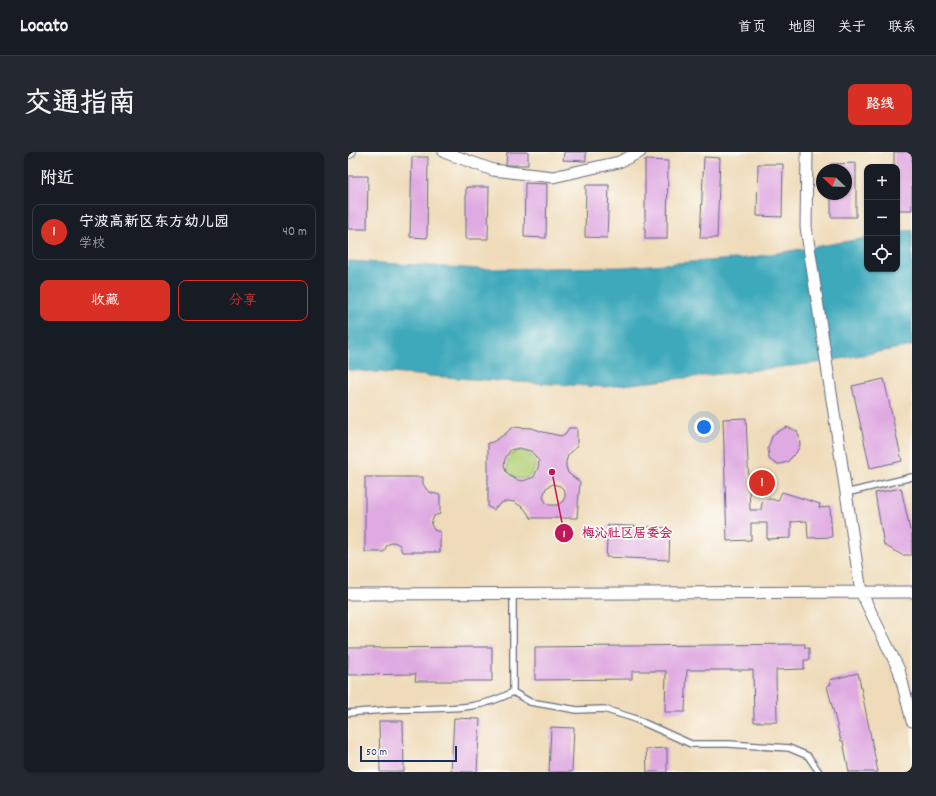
<!DOCTYPE html>
<html lang="zh">
<head>
<meta charset="utf-8">
<style>
  body { margin:0; font-family:Dekko,"LXGW WenKai TC",sans-serif; background:#242831; color:#f1f3f6 }
  .controls { position:absolute; right:12px; top:12px; display:grid; overflow:hidden; border-radius:8px; box-shadow:0 1px 3px #0004 }
  .controls button { width:36px; height:36px; display:grid; place-items:center; padding:0; border:0; border-bottom:1px solid #363941; background:#171b24; color:#f1f3f6; font:20px sans-serif }
  .compass { position:absolute; left:468px; top:12px; width:36px; height:36px; border-radius:50%; background:#171b24; box-shadow:0 1px 3px #0004; rotate:293deg }
  .scale { position:absolute; left:12px; bottom:10px; width:97px; box-sizing:border-box; padding-left:4px; border:2px solid #1b2f5e; border-top:0; font-size:11px; line-height:14px; white-space:nowrap; color:#1b2f5e; -webkit-text-stroke:3px #fdfcf7; paint-order:stroke }
  .you { position:absolute; left:356px; top:275px; width:14px; height:14px; margin:-10px; border:3px solid #fff; border-radius:50%; background:#1a73e8; box-shadow:0 0 0 6px #1a73e833 }
  .badge { display:grid; place-items:center; width:26px; height:26px; border-radius:50%; background:#d93025; color:#fff; font-size:13px; font-weight:700 }
  .pin { position:absolute; translate:-50% -50%; border:2px solid #fff; box-shadow:0 1px 4px #0006 }
  .list { margin:0; padding:0; list-style:none }
  h2 { display:flex; justify-content:space-between; align-items:center; height:52px; margin:0; padding:0 16px; font-size:17px }
  h2 small { font-size:13px; font-weight:400; color:#9ea1a6 }
  .list li { display:grid; grid-template-columns:26px 1fr auto; gap:12px; align-items:center; box-sizing:border-box; height:56px; margin:0 8px 8px; padding:0 8px; border:1px solid #363941; border-radius:8px }
  .list b { display:block; font-size:15px; white-space:nowrap }
  .list p { margin:0; font-size:13px; white-space:nowrap; color:#9ea1a6 }
  .list em { font-size:13px; font-style:normal; color:#9ea1a6 }
  .actions { display:flex; gap:8px; padding:12px 16px }
  .actions a { flex:1; padding:9px 0; border:1px solid #d93025; border-radius:8px; text-align:center; font-size:14px; color:#d93025 }
  .actions .main { background:#d93025; color:#fff }
  .icon { flex:none; width:22px; height:22px; fill:none; stroke:currentColor; stroke-width:2; stroke-linecap:round; stroke-linejoin:round }
  .map { position:relative; flex:none; width:564px; height:620px; overflow:hidden; border-radius:8px }
  header { display:flex; align-items:center; gap:24px; box-sizing:border-box; height:56px; padding:0 20px; background:#171b24; border-bottom:1px solid #363941 }
  header strong { font-size:19px }
  nav { display:flex; gap:22px; margin-inline-start:auto; font-size:14px }
  .intro { display:flex; align-items:center; justify-content:space-between; box-sizing:border-box; height:96px; padding:0 24px }
  h1 { margin:0; font-size:28px }
  .button { padding:10px 18px; border-radius:8px; background:#d93025; color:#fff; font-size:14px; font-weight:700 }
  main { display:flex; gap:24px; padding:0 24px }
  aside { flex:1; background:#171b24; border-radius:8px; box-shadow:0 1px 3px #0004 }
  .map>svg:first-child { display:block }
  .green { fill:#b2d077; stroke:#66806a }
  .water { fill:#3ca9bb; stroke:#2c6c8c }
  .building { fill:#dfa9e1; fill-rule:evenodd }
  .lines { fill:none; stroke-linecap:round; stroke-linejoin:round }
  .service-casing { stroke:#656b7e; stroke-width:8 }
  .minor-casing { stroke:#656b7e; stroke-width:13 }
  .service { stroke:#fff; stroke-width:5.5 }
  .minor { stroke:#fff; stroke-width:11 }
  .leader { fill:none; stroke:#c2185b; stroke-width:1.5 }
  .callout-dot { fill:#c2185b; stroke:#fdfcf7; stroke-width:1.5 }
  .mark-label { font-size:12px; text-anchor:middle; font-weight:bold; fill:#fff }
  .callout-label { font-size:13px; text-anchor:middle; font-weight:bold; fill:#c2185b; stroke:#fdfcf7; stroke-width:3.5; stroke-linejoin:round; paint-order:stroke }
</style>
</head>
<body>
<header>
<strong>Locato</strong>
<nav><a>首页</a><a>地图</a><a>关于</a><a>联系</a></nav>
</header>
<div class="intro"><h1>交通指南</h1><a class="button">路线</a></div>
<main>
<aside>
<h2>附近<small></small></h2>
<ul class="list">
<li><span class="badge">1</span><div><b>宁波高新区东方幼儿园</b><p>学校</p></div><em>40 m</em></li>
</ul>
<div class="actions"><a class="main">收藏</a><a>分享</a></div>
</aside>
<div class="map">
<svg width="564" height="620" viewBox="0 0 564 620">
  <rect width="100%" height="100%" fill="#fdfcf7"/>
  <filter id="ink" filterUnits="userSpaceOnUse"><feTurbulence type="fractalNoise" baseFrequency=".025" numOctaves="2"/><feDisplacementMap in="SourceGraphic" scale="8" xChannelSelector="R" yChannelSelector="G"/><feConvolveMatrix kernelMatrix="1 2 1 2 8 2 1 2 1" color-interpolation-filters="sRGB"/></filter>
  <filter id="wash" filterUnits="userSpaceOnUse"><feTurbulence type="fractalNoise" baseFrequency=".012" numOctaves="4" result="noise"/><feDisplacementMap in="SourceGraphic" scale="16" xChannelSelector="R" yChannelSelector="G"/><feGaussianBlur stdDeviation="0.9" result="paint"/><feColorMatrix in="noise" values="0 0 0 0 0 0 0 0 0 0 0 0 0 0 0 0 0 1.4 0 .05"/><feComposite in="paint" operator="in"/></filter>
  <g filter="url(#wash)">
    <rect width="100%" height="100%" fill="#efdbba"/>
    <path class="green" d="M159 313a14 14 0 1 1 28 0a14 14 0 1 1-28 0Z"/>
    <path class="water" d="M564,78V194L469,211L257,235L151,229L0,218V109L134,117L274,115L400,106L519,86V117H549V80Z"/>
    <g id="blocks">
      <path class="building" d="M159,0H180V13H158Z
        M216,0H238V9L215,8Z
        M546,0H564V58H549V15H546Z
        M64,5H80L79,86L62,85Z
        M356,5L372,6L369,86H352Z
        M297,8L320,9L319,87H297Z
        M508,11V65H483V42H498V18H483V12Z
        M410,12H435L434,65L409,64Z
        M0,24H20L19,77H0Z
        M177,31L199,32L198,86L176,85Z
        M238,33H261L259,86L237,85Z
        M118,35H141L140,87H118Z
        M536,227L554,309L522,316L504,234Z
        M398,266L402,358H413L414,351L418,347H423L430,349L434,340L472,352L471,356L482,355L484,385L460,386L459,369L443,370V386L419,387V371H403V388L379,389L375,267Z
        M165,275L184,276L195,280L213,284L217,282L221,276H229V295L220,303L218,310V315L220,321L232,330L229,366H183L176,356L166,350L159,349L153,351L148,355L146,358L140,355V291L145,290L157,282ZM171,296L183,299L191,309L190,316L186,325L175,329L169,328L162,324L158,320L156,313L157,307L162,298ZM205,332L212,334L217,339V345L215,349L210,353H201L198,351L195,345L198,336Z
        M439,275L449,279L451,284L452,293L448,301L439,310L432,312H428L425,310L421,307L420,296L424,285L427,281Z
        M17,325H75V332L79,338L84,341L92,343V362L86,364L83,372L86,378L92,380V400H54L52,393L46,390L39,393L36,400H17Z
        M553,336L562,378H564V403H554L536,393L527,341Z
        M260,373L322,376L321,408L258,405Z
        M457,492V496H461V508H456V517L428,518L429,570H406L405,518H339L337,560H317L318,519H284V527L187,528V495Z
        M144,495V529H67L68,522L0,523V496Z
        M510,521L530,620H501L495,589H493L479,534L483,532L482,528Z
        M106,566L132,567L129,620H103Z
        M31,569H55L56,620H32Z
        M203,575L226,576L224,620H201Z
        M319,596V620H299L298,597Z"/>
    </g>
  </g>
  <g filter="url(#ink)">
    <use href="#blocks" fill-opacity="0" stroke="#656b7e" stroke-width="1"/>
    <g class="lines">
      <g class="service-casing">
        <path id="service" d="M498,341L564,325
          M165,540L182,550L229,558L256,557L285,566L343,592H381L441,596L460,604L471,620
          M0,561C22,559 45,557 67,557C104,556 131,558 165,540V442"/>
      </g>
      <g class="minor-casing">
        <path id="minor" d="M96,0L145,18L205,25L271,10L292,0
          M459,0L458,75L513,440L551,518L564,569
          M0,1L2,0
          M0,442L564,440"/>
      </g>
      <use href="#service" class="service"/>
      <use href="#minor" class="minor"/>
    </g>
  </g>
  <path class="leader" d="M204 320L216 381"/>
  <g class="callout-dot">
    <circle cx="204" cy="320" r="4"/>
    <circle cx="216" cy="381" r="10"/>
  </g>
  <g class="mark-label">
    <text x="216" y="385">1</text>
  </g>
  <g class="callout-label">
    <text x="279" y="385">梅沁社区居委会</text>
  </g>
</svg>
<div class="controls">
<button>+</button>
<button>−</button>
<button><svg class="icon" aria-label="locate" viewBox="0 0 24 24"><circle cx="12" cy="12" r="6"/><path d="M12 2v4M12 18v4M2 12h4M18 12h4"/></svg></button>
</div>
<svg class="compass" viewBox="-18 -18 36 36"><path d="M0-13l5 13h-10z" fill="#e53935"/><path d="M0 13l5-13h-10z" fill="#9ea1a6"/></svg>
<div class="scale">50 m</div>
<div class="you"></div>
<div class="pin badge" style="left:414px;top:331px">1</div>
</div>
</main>
</body>
</html>
